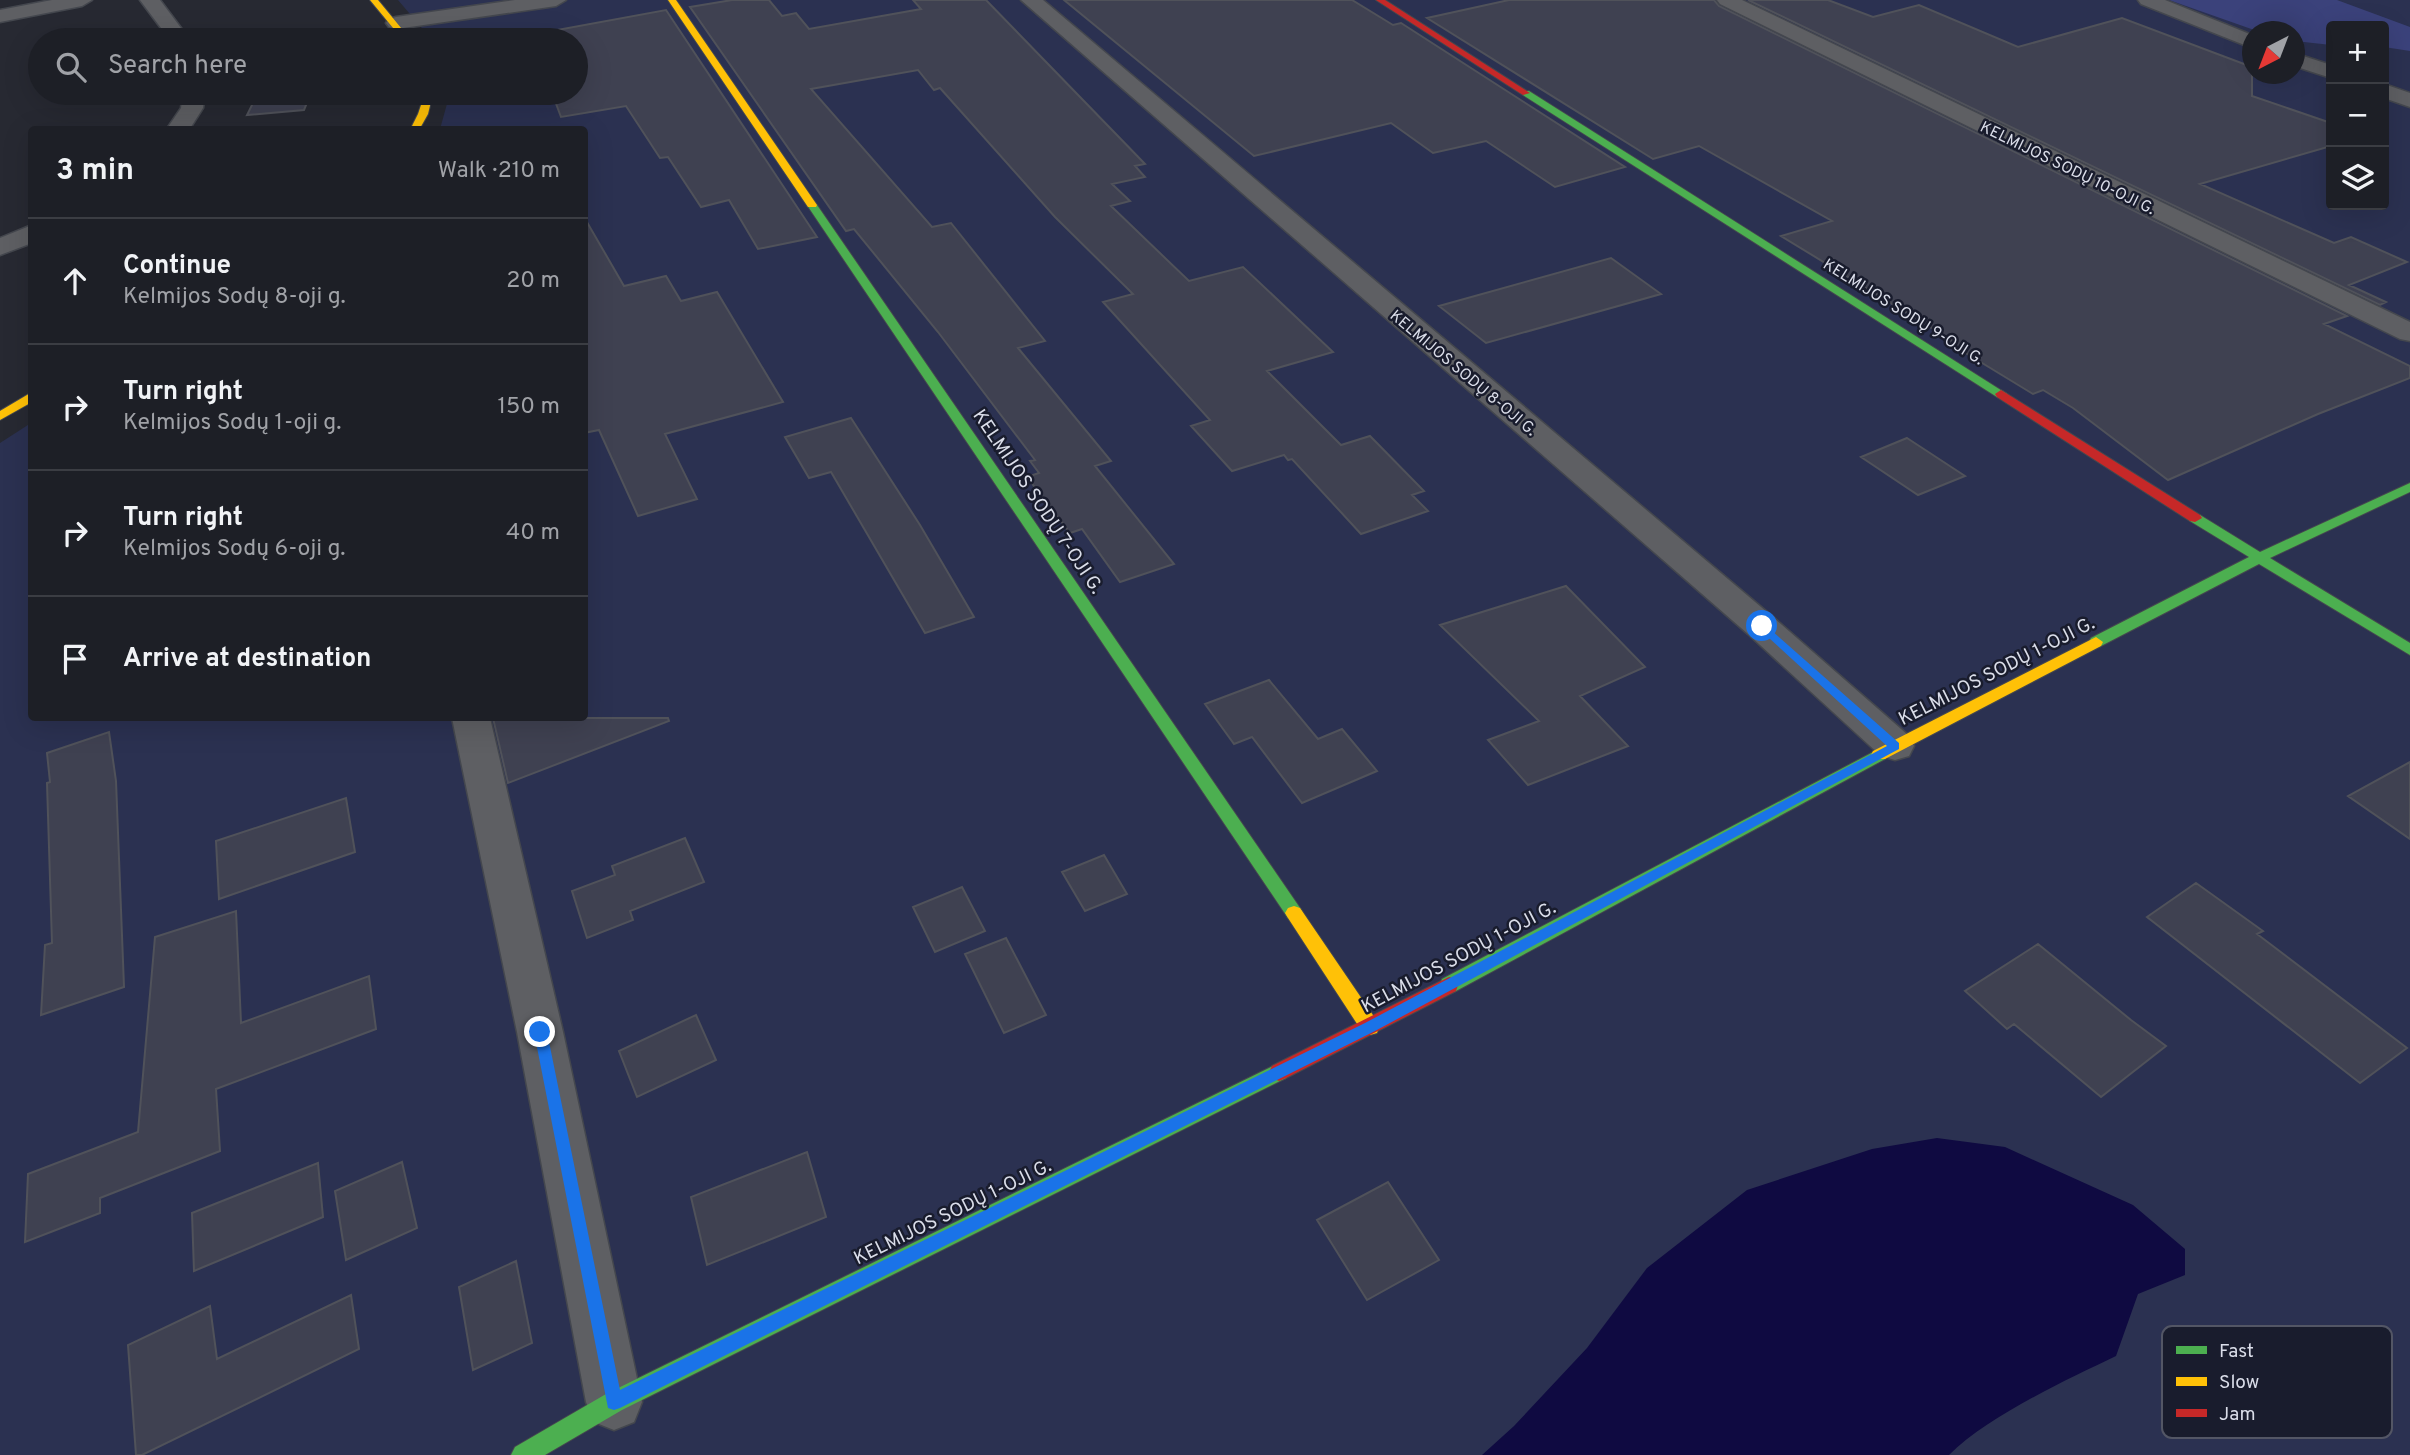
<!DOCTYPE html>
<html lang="en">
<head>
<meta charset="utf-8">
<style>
  body { margin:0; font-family:Overpass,sans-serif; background:#2a2c32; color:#f1f3f6 }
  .controls { position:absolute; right:21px; top:21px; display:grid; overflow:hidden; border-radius:7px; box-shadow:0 7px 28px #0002 }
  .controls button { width:63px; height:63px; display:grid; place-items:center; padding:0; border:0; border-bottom:2px solid #3b3d43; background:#1d1f26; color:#f1f3f6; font:35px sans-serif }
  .compass { position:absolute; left:2242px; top:21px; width:63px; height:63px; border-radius:50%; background:#1d1f26; box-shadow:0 7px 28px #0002; rotate:222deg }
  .stop { position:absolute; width:21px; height:21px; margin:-16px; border:5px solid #1a73e8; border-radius:50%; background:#fff }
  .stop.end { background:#1a73e8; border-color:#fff; box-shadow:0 2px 7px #0008 }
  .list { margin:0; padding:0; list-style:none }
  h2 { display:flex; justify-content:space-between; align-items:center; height:91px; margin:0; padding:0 28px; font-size:30px }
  h2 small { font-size:23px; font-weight:400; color:#a0a2a7 }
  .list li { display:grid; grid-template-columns:46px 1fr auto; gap:21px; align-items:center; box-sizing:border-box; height:126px; padding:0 28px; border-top:2px solid #3b3d43 }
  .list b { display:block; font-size:26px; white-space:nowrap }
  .list p { margin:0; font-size:23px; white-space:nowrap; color:#a0a2a7 }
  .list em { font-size:23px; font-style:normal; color:#a0a2a7 }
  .icon { flex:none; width:38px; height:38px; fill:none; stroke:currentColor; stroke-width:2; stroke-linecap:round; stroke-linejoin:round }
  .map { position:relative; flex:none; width:2410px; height:1455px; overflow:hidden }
  .search { position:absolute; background:#1d1f26; box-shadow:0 7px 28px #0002; left:28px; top:28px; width:560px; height:77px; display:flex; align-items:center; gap:18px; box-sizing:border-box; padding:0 24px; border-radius:38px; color:#a0a2a7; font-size:26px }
  .panel { position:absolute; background:#1d1f26; box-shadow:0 7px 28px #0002; left:28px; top:126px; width:560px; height:595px; border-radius:7px }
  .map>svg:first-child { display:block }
  .green { fill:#2b3151; fill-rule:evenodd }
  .forest { fill:#3b427b }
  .water { fill:#0f0a41 }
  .building { fill:#3f4151; stroke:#50525a; stroke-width:2 }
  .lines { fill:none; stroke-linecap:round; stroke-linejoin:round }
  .street-casing { stroke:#44474e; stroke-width:3 }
  .fast-casing { stroke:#44474e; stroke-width:2 }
  .slow-casing { stroke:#44474e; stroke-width:2 }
  .jam-casing { stroke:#44474e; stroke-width:2 }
  .street { fill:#5e5f63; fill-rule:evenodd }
  .fast { fill:#4caf50; fill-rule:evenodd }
  .slow { fill:#ffc107; fill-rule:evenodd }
  .jam { fill:#c62828; fill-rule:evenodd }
  .route { fill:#1a73e8 }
  .labels { text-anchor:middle; stroke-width:5; stroke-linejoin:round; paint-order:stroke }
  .far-street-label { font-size:16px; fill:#dadde9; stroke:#191c2d }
  .street-label { font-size:19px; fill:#dadde9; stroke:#191c2d }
  .key { fill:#191c2d; stroke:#535665; stroke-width:2 }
  .key-label { font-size:19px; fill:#dadde9 }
</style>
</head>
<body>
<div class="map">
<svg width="2410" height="1455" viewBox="0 0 2410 1455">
  <rect width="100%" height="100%" fill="#272932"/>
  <path class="green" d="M398,0H2410V1455H0V443L31,423L32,718H584V130L440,129L450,93H576V40H432ZM2331,26H2384V205H2331ZM2252,32H2294V74H2252Z"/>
  <path class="forest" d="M2169,0H2337L2410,27V51L2384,47V26H2331V45L2295,41L2294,32L2257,31Z"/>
  <path class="water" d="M1937,1138L2005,1147L2133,1205L2185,1249V1275L2138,1294L2116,1356C2066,1380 1988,1416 1949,1455H1482L1514,1426L1587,1348L1647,1268L1747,1190L1872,1149Z"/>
  <path class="building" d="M732,0H769L782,16L796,13L809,29L921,9L913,0H986L1145,164L1135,166L1145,177L1112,184L1130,201L1111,206L1189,281L1243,267L1333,352L1267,371L1341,445L1370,436L1424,491L1412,495L1428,511L1361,534L1292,459L1288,460L1284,455L1232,471L1191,426L1210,420L1103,302L1133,294L1055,217L940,88L934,90L918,70L811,89L932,227L951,223L1045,341L1018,348L1111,461L1095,466L1174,564L1120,582L1082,529L1070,533L1027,477L1039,473L1030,461L1035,460L938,332L854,229L846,231L690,7Z
    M1064,0H1352L1393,25L1401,23L1625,167L1555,187L1486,141L1433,153L1391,123L1254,156Z
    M1509,0H1714L1719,6L2347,316L2324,324L2410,366V378L2318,414L2168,480L2073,408L2043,390L2033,394L1946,341L1951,340L1781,236L1832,221L1699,146L1653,159L1427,18Z
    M1748,0H1828L1873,17L1919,5L2018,47L2122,18L2252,67V96L2331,123V146L2200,184L2334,243L2351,237L2407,262L2349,285L2386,302L2380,305Z
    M666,10L817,237L758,249L729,200L701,207L668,157L660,158L626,106L561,117L552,93H576V40H532L530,35Z
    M258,93H311L304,110L247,115Z
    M584,217L624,286L666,276L681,301L717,292L783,402L665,434L697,499L638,516L599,430L584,433Z
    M1611,258L1661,294L1486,343L1439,306Z
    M851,418L920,525L974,617L925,633L831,472L809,478L785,437Z
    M1907,438L1965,476L1918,495L1861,457Z
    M1566,586L1645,667L1580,696L1628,746L1528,785L1488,740L1539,721L1440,625Z
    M1269,680L1318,739L1342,729L1377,771L1302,803L1252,737L1234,744L1205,704Z
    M493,718H668L669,721L508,783Z
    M109,732L116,781L124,987L41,1015L45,945L52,943L47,783L50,782L47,753Z
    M2410,762V839L2348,796Z
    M346,798L355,852L219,899L216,841Z
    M685,838L704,882L630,911L633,920L587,938L572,891L615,875L612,866Z
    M1104,855L1127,894L1085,911L1062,872Z
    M2196,883L2263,931L2257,934L2407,1048L2360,1083L2147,917Z
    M962,887L985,931L935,952L913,907Z
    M236,911L241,1023L369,976L376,1029L216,1089L220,1151L100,1198V1213L25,1242L28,1174L138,1132L155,937Z
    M1006,938L1046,1015L1004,1033L965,954Z
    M2038,944L2131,1020L2166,1046L2101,1097L2014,1024L2007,1029L1965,991Z
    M696,1015L716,1060L637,1097L619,1051Z
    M807,1152L826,1217L707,1265L691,1197Z
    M402,1162L417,1228L346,1260L335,1191Z
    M318,1163L323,1217L194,1271L192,1213Z
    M1388,1182L1439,1260L1367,1300L1317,1220Z
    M516,1261L532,1343L473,1370L459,1287Z
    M351,1295L359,1349L142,1455H136L128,1345L210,1306L217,1359Z"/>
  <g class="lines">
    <g class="street-casing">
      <path id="street" d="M52,0H92L82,6L0,22V10Z
        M140,0H160L190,40H170Z
        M515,0H566L556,6L396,29L389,27L386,23L389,19L396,17Z
        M1021,0H1043L1774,618L1909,736L1914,746L1909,756L1895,760L1881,756L1748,634Z
        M1717,0H1742L2410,322V341L2400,339L1720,4Z
        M2138,0H2165L2252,35V48L2141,4Z
        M2294,53L2331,65V78L2294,66Z
        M2384,84L2410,93V107L2384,98Z
        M183,93H205L203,108L189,130H166L181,108Z
        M32,225V243L0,255V238Z
        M452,718H490L563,1032L642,1402L634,1422L614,1430L594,1422L586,1402L517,1032Z"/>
    </g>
    <g class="fast-casing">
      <path id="fast" d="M1523,91H1529L2007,394L2001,398L1997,397L1523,95Z
        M808,203L817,205L1300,908L1303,913L1300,918L1294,920L1288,918L807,205Z
        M2410,483V492L2270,558L2410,643V655L2259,564L2101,646L2096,647L2089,642L2091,638L2249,557L2190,521L2188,518L2190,515H2200L2260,552Z
        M1879,749L1885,751L1887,755L1885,759L1456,991L1449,993L1442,991L1440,985L1442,979Z
        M1279,1063L1286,1066L1289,1072L1286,1078L622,1410L545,1455H511L515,1447L606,1394Z"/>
    </g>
    <g class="slow-casing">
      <path id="slow" d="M370,0H378L411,40H403Z
        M668,0H676L817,205L816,207H808Z
        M425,93H433L428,114L419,130H410L418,114Z
        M32,392V402L0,420V411Z
        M2096,637L2103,642L2101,646L1885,759H1873L1871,755L1873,751Z
        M1294,906L1300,908L1377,1021L1379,1027L1377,1033L1370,1035L1363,1033L1288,918L1285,913L1288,908Z"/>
    </g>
    <g class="jam-casing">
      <path id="jam" d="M1376,0H1385L1530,93L1523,95Z
        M2001,390L2200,515L2202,518L2195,522L2190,521L1997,397L1995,394Z
        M1449,977L1456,979L1458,985L1456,991L1286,1078L1279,1081L1272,1078L1269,1072L1272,1066Z"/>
    </g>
    <use href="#street" class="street"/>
    <use href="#fast" class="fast"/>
    <use href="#slow" class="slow"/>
    <use href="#jam" class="jam"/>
  </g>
  <path class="route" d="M1762,622L1899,743V749L1375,1031L620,1408L614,1410L608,1408L534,1032L536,1028H545L547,1032L620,1390L1365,1023L1887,746L1758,628L1756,626Z"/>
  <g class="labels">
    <g class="far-street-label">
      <text transform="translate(2068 167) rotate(26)" y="6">KELMIJOS SODŲ 10-OJI G.</text>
      <text transform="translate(1904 311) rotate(32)" y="6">KELMIJOS SODŲ 9-OJI G.</text>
      <text transform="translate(1464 372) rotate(40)" y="6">KELMIJOS SODŲ 8-OJI G.</text>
    </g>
    <g class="street-label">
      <text transform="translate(1039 501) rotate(56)" y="7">KELMIJOS SODŲ 7-OJI G.</text>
      <text transform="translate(1996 670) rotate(-27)" y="7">KELMIJOS SODŲ 1-OJI G.</text>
      <text transform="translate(1458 956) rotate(-28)" y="7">KELMIJOS SODŲ 1-OJI G.</text>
      <text transform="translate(952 1211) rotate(-26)" y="7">KELMIJOS SODŲ 1-OJI G.</text>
    </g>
  </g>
  <rect x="2162" y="1326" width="230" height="112" rx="10" class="key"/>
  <rect x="2176" y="1346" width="31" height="8" fill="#4caf50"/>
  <rect x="2176" y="1377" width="31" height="9" fill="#ffc107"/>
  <rect x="2176" y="1409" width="31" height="8" fill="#c62828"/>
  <g class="key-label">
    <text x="2219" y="1357">Fast</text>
    <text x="2219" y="1388">Slow</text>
    <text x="2219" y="1420">Jam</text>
  </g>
</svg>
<div class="controls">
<button>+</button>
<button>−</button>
<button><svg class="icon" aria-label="layers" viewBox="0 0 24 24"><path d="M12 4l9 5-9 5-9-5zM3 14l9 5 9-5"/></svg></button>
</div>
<svg class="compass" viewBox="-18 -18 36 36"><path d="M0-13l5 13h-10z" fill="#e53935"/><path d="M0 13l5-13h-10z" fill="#a0a2a7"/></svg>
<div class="stop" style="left:1762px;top:626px"></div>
<div class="stop end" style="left:540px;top:1032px"></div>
<div class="search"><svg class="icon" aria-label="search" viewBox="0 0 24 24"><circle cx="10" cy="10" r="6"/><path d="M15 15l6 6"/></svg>Search here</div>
<section class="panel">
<h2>3 min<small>Walk · 210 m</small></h2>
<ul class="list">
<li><svg class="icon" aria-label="ahead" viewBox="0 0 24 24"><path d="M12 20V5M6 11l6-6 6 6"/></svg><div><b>Continue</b><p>Kelmijos Sodų 8-oji g.</p></div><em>20 m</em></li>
<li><svg class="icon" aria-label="right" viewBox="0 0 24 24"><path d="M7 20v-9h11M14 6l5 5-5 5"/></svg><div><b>Turn right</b><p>Kelmijos Sodų 1-oji g.</p></div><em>150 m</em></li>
<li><svg class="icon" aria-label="right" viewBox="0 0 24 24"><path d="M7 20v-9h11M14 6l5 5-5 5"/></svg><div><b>Turn right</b><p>Kelmijos Sodų 6-oji g.</p></div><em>40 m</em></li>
<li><svg class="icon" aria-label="arrive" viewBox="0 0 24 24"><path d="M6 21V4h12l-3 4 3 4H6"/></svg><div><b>Arrive at destination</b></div></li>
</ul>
</section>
</div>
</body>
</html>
